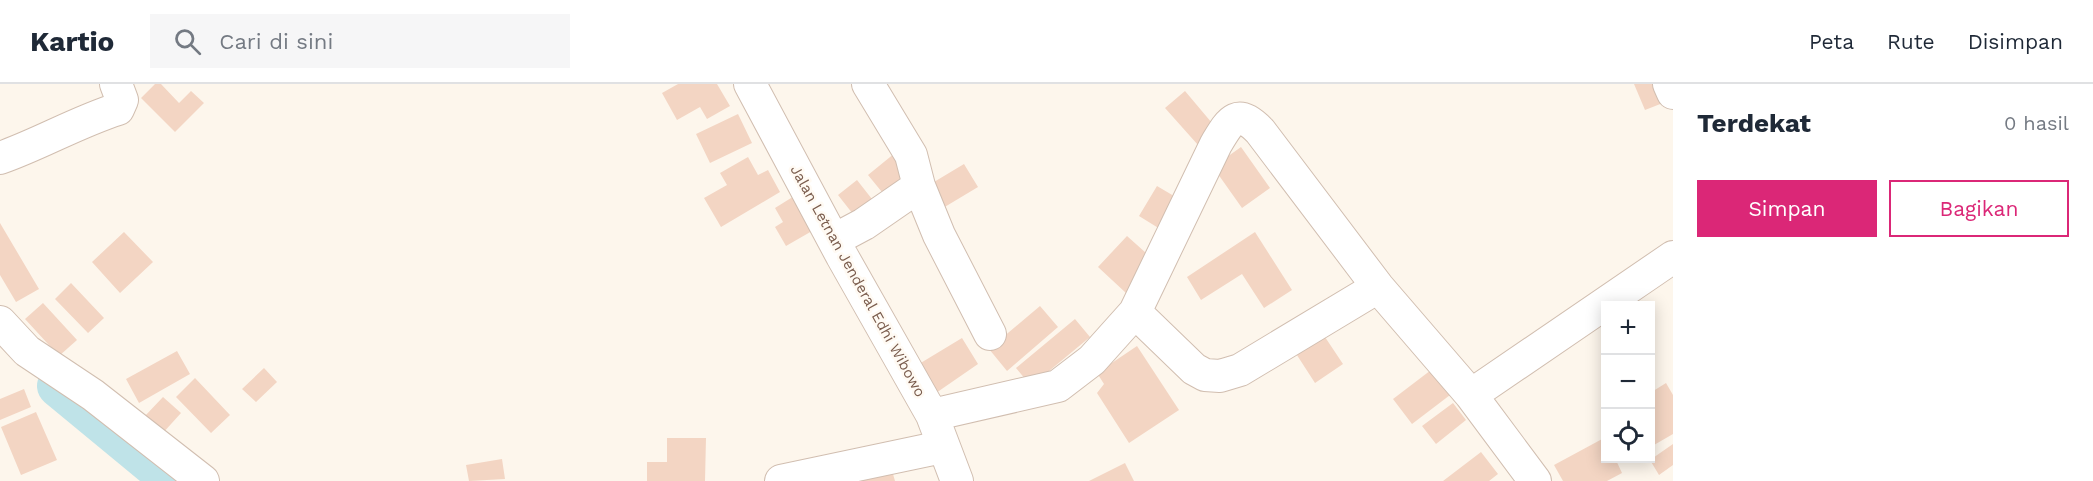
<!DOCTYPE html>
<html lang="id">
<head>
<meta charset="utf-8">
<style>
  body { margin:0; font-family:"Work Sans",sans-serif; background:#f6f6f7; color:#1f2937 }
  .controls { position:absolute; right:18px; bottom:18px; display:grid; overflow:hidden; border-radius:0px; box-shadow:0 3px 15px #0003 }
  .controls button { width:54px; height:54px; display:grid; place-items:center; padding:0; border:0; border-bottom:2px solid #e0e1e3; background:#fff; color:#1f2937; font:30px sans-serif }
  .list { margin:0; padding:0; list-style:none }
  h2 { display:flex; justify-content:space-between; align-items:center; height:78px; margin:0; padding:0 24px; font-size:26px }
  h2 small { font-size:20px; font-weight:400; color:#747a83 }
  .actions { display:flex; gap:12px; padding:18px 24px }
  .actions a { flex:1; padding:14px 0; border:2px solid #db2777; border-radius:0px; text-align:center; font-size:21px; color:#db2777 }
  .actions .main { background:#db2777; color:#fff }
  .icon { flex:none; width:33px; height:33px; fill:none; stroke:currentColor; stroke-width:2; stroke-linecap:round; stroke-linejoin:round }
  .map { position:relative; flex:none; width:1673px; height:397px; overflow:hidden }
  header { display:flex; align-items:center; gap:36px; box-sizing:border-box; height:84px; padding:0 30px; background:#fff; border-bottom:2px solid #e0e1e3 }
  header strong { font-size:28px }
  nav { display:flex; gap:33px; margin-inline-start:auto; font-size:21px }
  .search { width:420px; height:54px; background:#f6f6f7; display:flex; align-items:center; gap:15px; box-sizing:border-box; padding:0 21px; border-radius:0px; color:#747a83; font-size:22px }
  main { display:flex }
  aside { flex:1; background:#fff }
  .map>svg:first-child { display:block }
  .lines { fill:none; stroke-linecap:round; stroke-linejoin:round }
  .river { stroke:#bfe3e8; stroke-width:42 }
  .building { fill:#f3d5c3 }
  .minor-casing { stroke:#d1beb0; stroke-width:34 }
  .minor { stroke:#fff; stroke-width:32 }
  .labels { text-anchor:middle; stroke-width:5; stroke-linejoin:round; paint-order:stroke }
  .street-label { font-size:15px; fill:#7a5c4d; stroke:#fffaf3 }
</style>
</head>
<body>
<header>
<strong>Kartio</strong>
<div class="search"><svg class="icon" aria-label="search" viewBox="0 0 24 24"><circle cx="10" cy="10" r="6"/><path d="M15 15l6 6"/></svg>Cari di sini</div>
<nav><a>Peta</a><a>Rute</a><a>Disimpan</a></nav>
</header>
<main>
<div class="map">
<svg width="1673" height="397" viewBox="0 0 1673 397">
  <rect width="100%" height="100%" fill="#fdf6ec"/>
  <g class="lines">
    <path class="river" d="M58,302L173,397"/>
  </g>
  <path class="building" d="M155,0H161L179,19L191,7L204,19L175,48L141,14Z
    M678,0H717L730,22L707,35L700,23L677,36L662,9Z
    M1634,0H1662L1668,17L1645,26Z
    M1185,7L1217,45L1198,61L1165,24Z
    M738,30L752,59L710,79L696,50Z
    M1241,63L1270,104L1242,124L1213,83Z
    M895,69L913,91L886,113L868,91Z
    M748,73L758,91L768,86L780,108L721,143L704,114L727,101L720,89Z
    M964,80L978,103L943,124L929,101Z
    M857,96L879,124L860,139L838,111Z
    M1157,102L1179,115L1160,145L1139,132Z
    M799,109L819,143L786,162L775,143L783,138L775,124Z
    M0,139L39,205L16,218L0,191Z
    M124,148L153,178L120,209L92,178Z
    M1255,148L1292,206L1264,224L1242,190L1201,216L1187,193Z
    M1127,152L1155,177L1126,209L1098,183Z
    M71,199L104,234L88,249L55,215Z
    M43,219L77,256L59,272L25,235Z
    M1040,222L1058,243L1007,287L989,265Z
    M1075,235L1090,253L1031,302L1016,284Z
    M1321,247L1343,280L1315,299L1293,265Z
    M962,254L978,280L936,309L919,280Z
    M1137,262L1179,326L1129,359L1097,309L1104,300L1097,289Z
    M177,267L190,290L139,319L126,295Z
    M1435,283L1454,308L1412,340L1393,315Z
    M264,284L277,298L256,318L242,305Z
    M195,294L230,331L211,349L176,313Z
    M1666,299L1673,311V350L1654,361L1650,355V309Z
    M24,305L31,323L0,336V315Z
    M163,313L181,329L162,350L144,333Z
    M1453,319L1466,336L1436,360L1422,342Z
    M36,328L57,376L21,391L1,343Z
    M667,354H706L705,397H647V378H667Z
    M1604,354L1606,374H1615L1622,389L1607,397H1563L1554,381Z
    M1673,360V381L1659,391L1650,376Z
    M1481,368L1498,390L1489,397H1443Z
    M502,375L505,395L469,397L466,381Z
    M1125,379L1134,397H1089Z
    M893,390L895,397H864V396Z"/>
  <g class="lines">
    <g class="minor-casing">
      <path id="minor" d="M750,0L842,172L932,331L957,397
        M868,0L911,71L919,102
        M1669,0L1673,9
        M0,74C40,60 77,38 118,25L122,16L116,0
        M834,156L864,140L919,102L939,151L990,250
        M1135,228L1194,285L1205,291L1220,292L1240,286L1378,203
        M0,238L27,267L93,311L203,397
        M932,331L1058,302L1092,276L1135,228L1216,60C1230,37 1237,23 1260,47L1378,203L1471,311
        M781,397L942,363
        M1535,397L1471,311L1673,173"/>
    </g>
    <use href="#minor" class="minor"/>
  </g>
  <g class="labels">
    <g class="street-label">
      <text transform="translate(858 197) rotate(61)" y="5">Jalan Letnan Jenderal Edhi Wibowo</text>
    </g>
  </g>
</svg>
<div class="controls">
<button>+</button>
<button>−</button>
<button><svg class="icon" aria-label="locate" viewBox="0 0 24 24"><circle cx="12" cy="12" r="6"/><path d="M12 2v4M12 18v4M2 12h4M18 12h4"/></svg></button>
</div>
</div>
<aside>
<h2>Terdekat<small>0 hasil</small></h2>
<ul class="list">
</ul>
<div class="actions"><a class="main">Simpan</a><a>Bagikan</a></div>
</aside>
</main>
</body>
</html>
